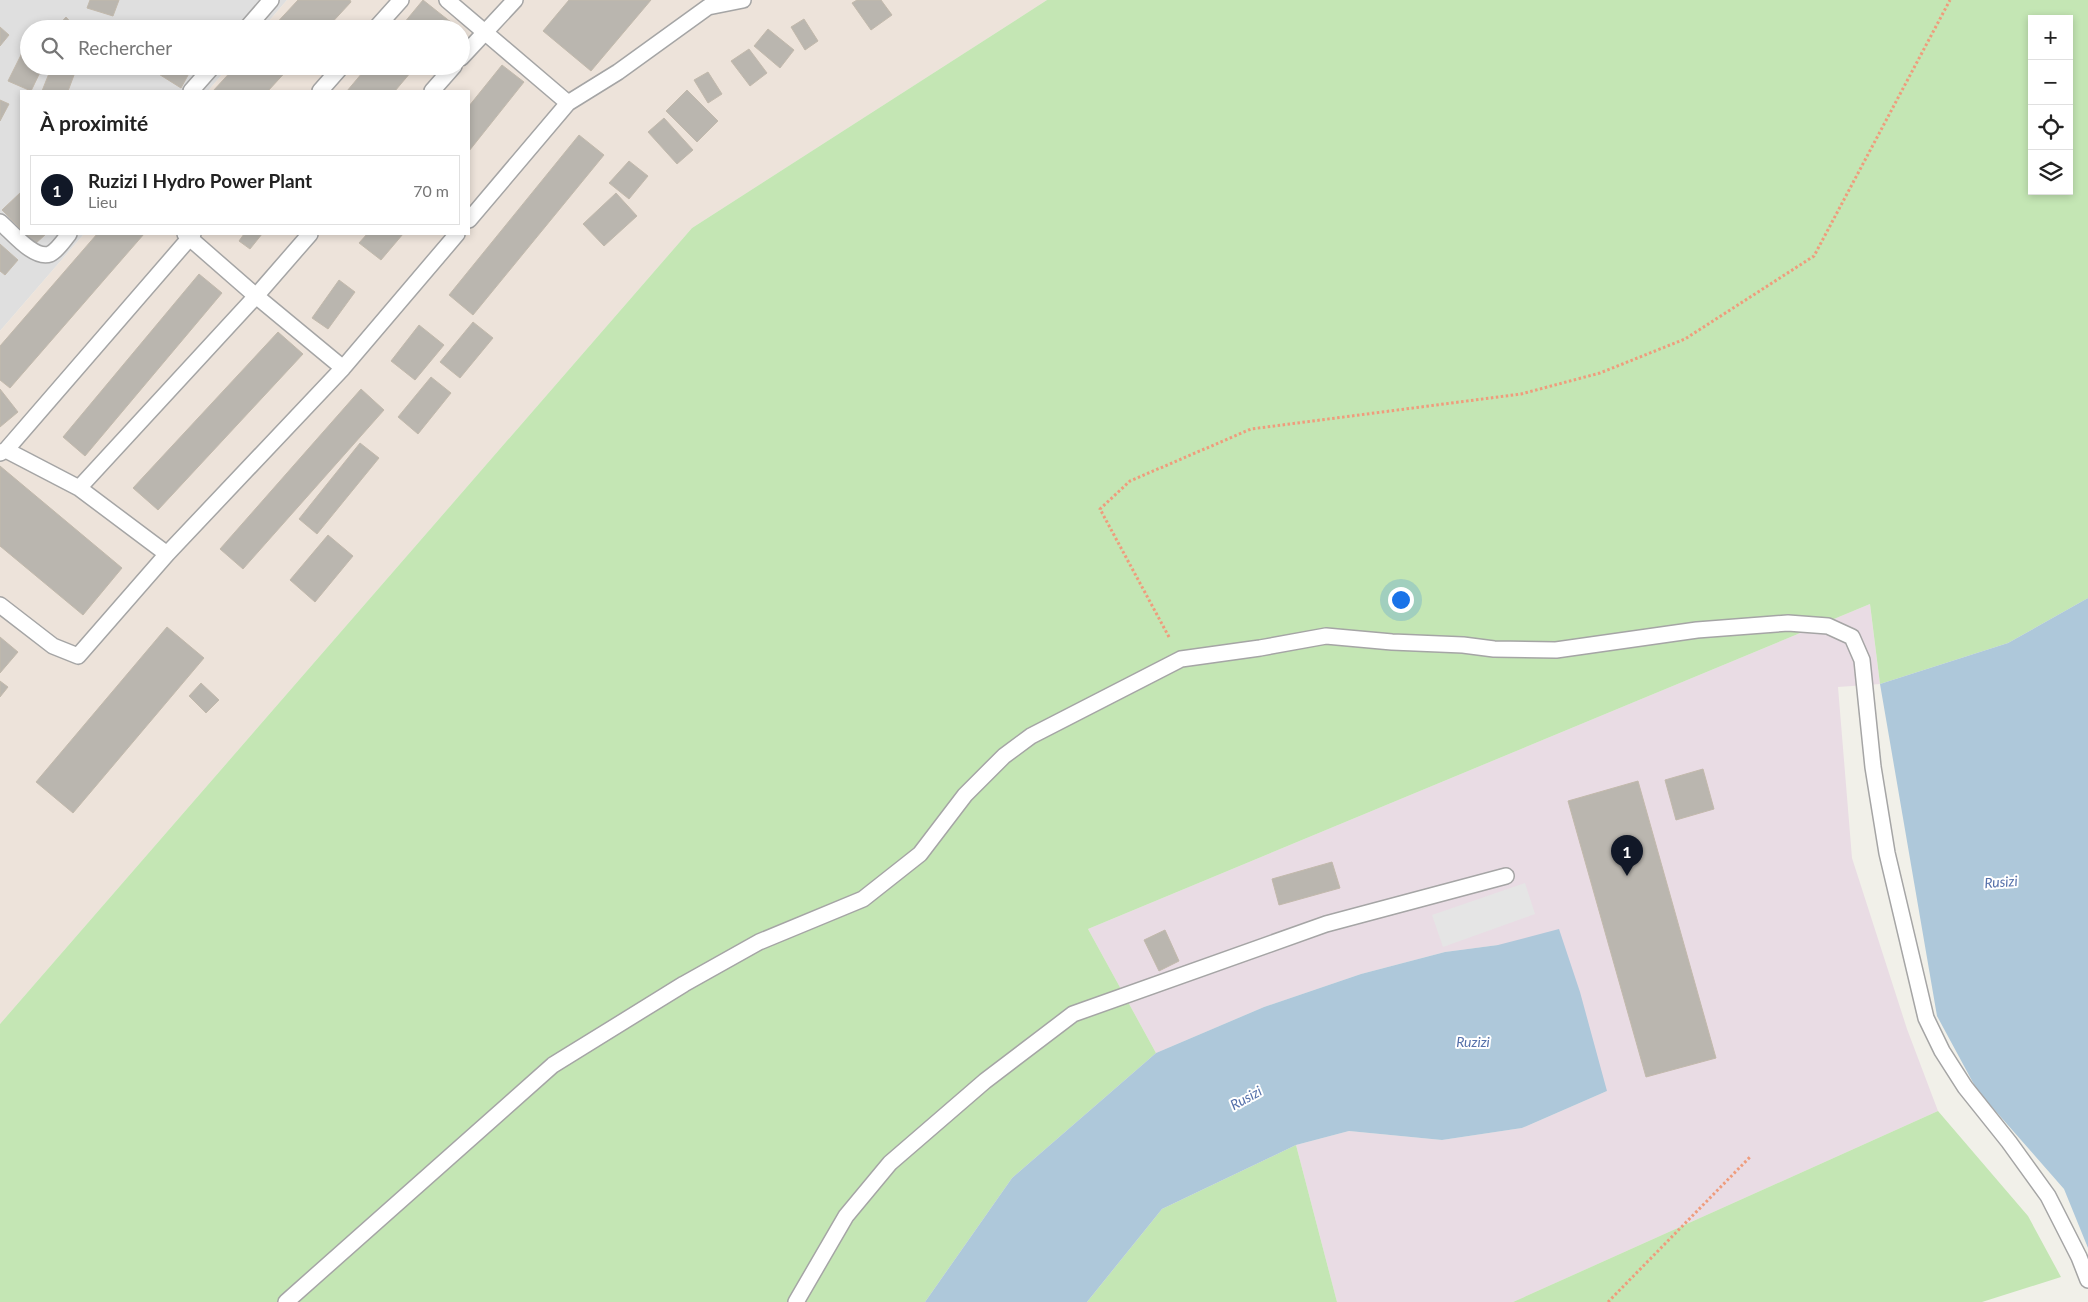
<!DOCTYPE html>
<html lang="fr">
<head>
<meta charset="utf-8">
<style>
  body { margin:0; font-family:Lato,sans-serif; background:#f2f2f2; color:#222 }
  .controls { position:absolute; right:15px; top:15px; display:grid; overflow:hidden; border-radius:0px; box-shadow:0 2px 8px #0003 }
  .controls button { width:45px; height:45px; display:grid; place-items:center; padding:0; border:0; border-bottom:1px solid #e0e0e0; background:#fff; color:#222; font:25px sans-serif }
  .you { position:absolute; left:1400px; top:599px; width:18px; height:18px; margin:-12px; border:4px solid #fff; border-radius:50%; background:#1a73e8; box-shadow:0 0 0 8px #1a73e833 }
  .badge { display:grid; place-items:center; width:32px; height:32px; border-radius:50%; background:#111827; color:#fff; font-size:16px; font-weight:700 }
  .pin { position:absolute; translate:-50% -41px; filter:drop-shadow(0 1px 2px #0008) }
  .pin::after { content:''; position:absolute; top:26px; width:18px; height:15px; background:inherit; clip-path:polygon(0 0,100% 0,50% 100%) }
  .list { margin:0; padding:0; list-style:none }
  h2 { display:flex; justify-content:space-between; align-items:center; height:65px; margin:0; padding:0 20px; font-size:21px }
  h2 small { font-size:16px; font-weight:400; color:#767676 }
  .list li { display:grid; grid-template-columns:32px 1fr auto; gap:15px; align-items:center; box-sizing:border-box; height:70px; margin:0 10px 10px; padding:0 10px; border:1px solid #e0e0e0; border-radius:0px }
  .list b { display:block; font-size:19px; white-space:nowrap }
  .list p { margin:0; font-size:16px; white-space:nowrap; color:#767676 }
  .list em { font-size:16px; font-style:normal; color:#767676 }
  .icon { flex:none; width:28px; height:28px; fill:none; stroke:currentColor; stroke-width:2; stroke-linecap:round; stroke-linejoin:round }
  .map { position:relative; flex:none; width:2088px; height:1302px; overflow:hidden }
  .search { position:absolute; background:#fff; box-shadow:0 2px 8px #0003; left:20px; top:20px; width:450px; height:55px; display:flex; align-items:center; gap:12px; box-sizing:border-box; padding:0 18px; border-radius:28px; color:#767676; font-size:19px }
  .panel { position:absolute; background:#fff; box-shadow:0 2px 8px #0003; left:20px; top:90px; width:450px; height:145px; border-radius:0px }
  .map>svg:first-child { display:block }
  .residential { fill:#dfdfdf }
  .industrial { fill:#e9dce4 }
  .military { fill:#ede3da }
  .grass { fill:#c4e6b4; fill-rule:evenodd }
  .parking { fill:#e5e5e5 }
  .water { fill:#aec8da }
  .building { fill:#bab6af; stroke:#c2b9ac }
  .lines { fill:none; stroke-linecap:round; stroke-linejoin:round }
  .service-casing { stroke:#a5a5a5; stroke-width:18 }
  .path { stroke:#ef9c7c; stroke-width:3; stroke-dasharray:2.5 2.5; stroke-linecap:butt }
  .service { stroke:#fff; stroke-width:15 }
  .labels { text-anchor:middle; stroke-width:4; stroke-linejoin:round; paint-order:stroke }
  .water-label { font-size:14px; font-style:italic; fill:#5570aa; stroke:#fff }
</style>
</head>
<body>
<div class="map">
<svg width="2088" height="1302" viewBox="0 0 2088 1302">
  <rect width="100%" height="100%" fill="#f1f0e9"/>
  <path class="residential" d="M0,0H287L262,29H29V66H229L208,91H21V234H84L0,331Z"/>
  <path class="industrial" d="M1870,604L1880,684L1838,687L1852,858L1907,1029L1938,1111L1513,1302H1337L1296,1145L1349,1131L1442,1140L1522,1128L1607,1091L1498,945L1445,952L1361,974L1264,1007L1156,1053L1088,929Z"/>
  <path class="military" d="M287,0H1047L692,228L0,1024V331L84,234H469V91H208L229,66H461V29H262Z"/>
  <path class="grass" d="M1047,0H2088V598L2008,643L1880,684L1870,604L1088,929L1156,1053L1012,1178L925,1302H0V1024L692,228ZM2032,19H2069V191H2032Z
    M1938,1111L2028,1216L2061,1277L1982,1302H1513Z
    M1296,1145L1337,1302H1087L1162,1209Z"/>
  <path class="parking" d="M1525,883L1535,914L1443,947L1432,915Z"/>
  <path class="water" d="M2088,598V1248L2064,1189L1977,1090L1937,1016L1880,684L2008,643Z
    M1559,929L1580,992L1607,1091L1522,1128L1442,1140L1349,1131L1296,1145L1162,1209L1087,1302H925L1012,1178L1156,1053L1264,1007L1361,974L1445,952L1498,945Z"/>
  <path class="building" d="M90,0H119L113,16L87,8Z
    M298,0H350L351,2L326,29H271Z
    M423,0L452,23L448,29H399Z
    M569,0H651L591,71L543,31Z
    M857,0H881L892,15L871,30L852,3Z
    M66,17L77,29H55Z
    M804,19L818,41L805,50L791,27Z
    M0,27L9,35L0,46Z
    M768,29L794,50L780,68L754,46Z
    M749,49L767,73L750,86L731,61Z
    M23,51L29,54V66H43L31,91L8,81Z
    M502,65L524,82L469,151V106Z
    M52,66L74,75L68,91H42Z
    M146,66H193L181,88Z
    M236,66H291L268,91H213Z
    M368,66H416L395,91H347Z
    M708,72L722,94L708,103L694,80Z
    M687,90L718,121L697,142L666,111Z
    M0,100L9,104L0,121Z
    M664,118L693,150L677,164L648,132Z
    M579,135L604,155L473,315L449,295Z
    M629,161L648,176L629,199L609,183Z
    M21,192V229L2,210Z
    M616,193L637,216L604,246L583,224Z
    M25,234H46L35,244Z
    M97,234H144L10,388L0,380V346Z
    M244,234H262L250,249L239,241Z
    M367,234H403L381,260L359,243Z
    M0,244L18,260L5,275L0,271Z
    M199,274L222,293L85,456L63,437Z
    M339,280L355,292L328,329L312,318Z
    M473,322L493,338L460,378L440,362Z
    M419,325L444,345L415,380L391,361Z
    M278,332L303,354L158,510L133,488Z
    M431,377L451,393L418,434L398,417Z
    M0,389L18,412L0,427Z
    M361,389L384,410L243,569L220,549Z
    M360,443L379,458L317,534L299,519Z
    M0,466L122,568L83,615L0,546Z
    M328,535L353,556L315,602L290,580Z
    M167,627L204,658L73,813L36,782Z
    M0,637L18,652L0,673Z
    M0,681L8,687L0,697Z
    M201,683L219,700L206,713L189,696Z
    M1703,769L1714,809L1676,820L1665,780Z
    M1638,781L1716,1058L1646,1077L1568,801Z
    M1332,862L1340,888L1279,905L1272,879Z
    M1165,930L1179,961L1159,971L1144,940Z"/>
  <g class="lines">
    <g class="service-casing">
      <path id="service" d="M447,0L568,103
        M246,29L271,0
        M375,29L401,0
        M461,58L515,0
        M191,91L213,66
        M320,91L342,66
        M432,91L454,66
        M469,220L568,103L618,72L708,7L743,0
        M0,222C12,232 34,260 50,254C57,251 64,240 69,234
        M185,234L256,296L343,368
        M6,450L193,234
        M0,453L6,450L79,488L167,554L343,368L457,234
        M79,488L256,296L310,234
        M0,605L53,646L78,656L167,554
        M286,1302L553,1065L684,984L759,942L863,899L920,854L965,795L1004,756L1031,736L1181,659L1260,648L1326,636L1392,642L1463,645L1494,649L1556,650L1697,630L1788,623L1828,626L1852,637L1862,660L1873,767L1887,853L1926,1018L1942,1051L1965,1087L2009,1142L2048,1196L2079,1257L2088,1280
        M796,1302L846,1216L890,1163L985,1081L1073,1014L1326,924L1506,876"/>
    </g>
    <path class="path" d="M1169,637L1100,509L1130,481L1251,429L1521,394L1600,373L1685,339L1814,256L1950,0
      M1608,1302L1750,1157"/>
    <use href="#service" class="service"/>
  </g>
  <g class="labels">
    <g class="water-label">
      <text transform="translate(2001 882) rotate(-4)" y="5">Rusizi</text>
      <text x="1473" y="1047">Ruzizi</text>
      <text transform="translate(1246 1098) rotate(-29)" y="5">Rusizi</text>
    </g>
  </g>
</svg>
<div class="controls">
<button>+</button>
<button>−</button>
<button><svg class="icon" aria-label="locate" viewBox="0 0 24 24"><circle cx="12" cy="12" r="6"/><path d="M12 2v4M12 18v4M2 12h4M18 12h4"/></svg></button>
<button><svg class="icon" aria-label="layers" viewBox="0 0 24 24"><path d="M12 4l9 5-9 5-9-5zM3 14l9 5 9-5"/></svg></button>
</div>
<div class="you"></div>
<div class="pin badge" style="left:1627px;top:876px">1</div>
<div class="search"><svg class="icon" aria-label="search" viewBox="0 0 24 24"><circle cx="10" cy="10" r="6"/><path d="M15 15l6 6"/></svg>Rechercher</div>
<section class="panel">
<h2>À proximité<small></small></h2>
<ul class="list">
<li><span class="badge">1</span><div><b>Ruzizi I Hydro Power Plant</b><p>Lieu</p></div><em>70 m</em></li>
</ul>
</section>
</div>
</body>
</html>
